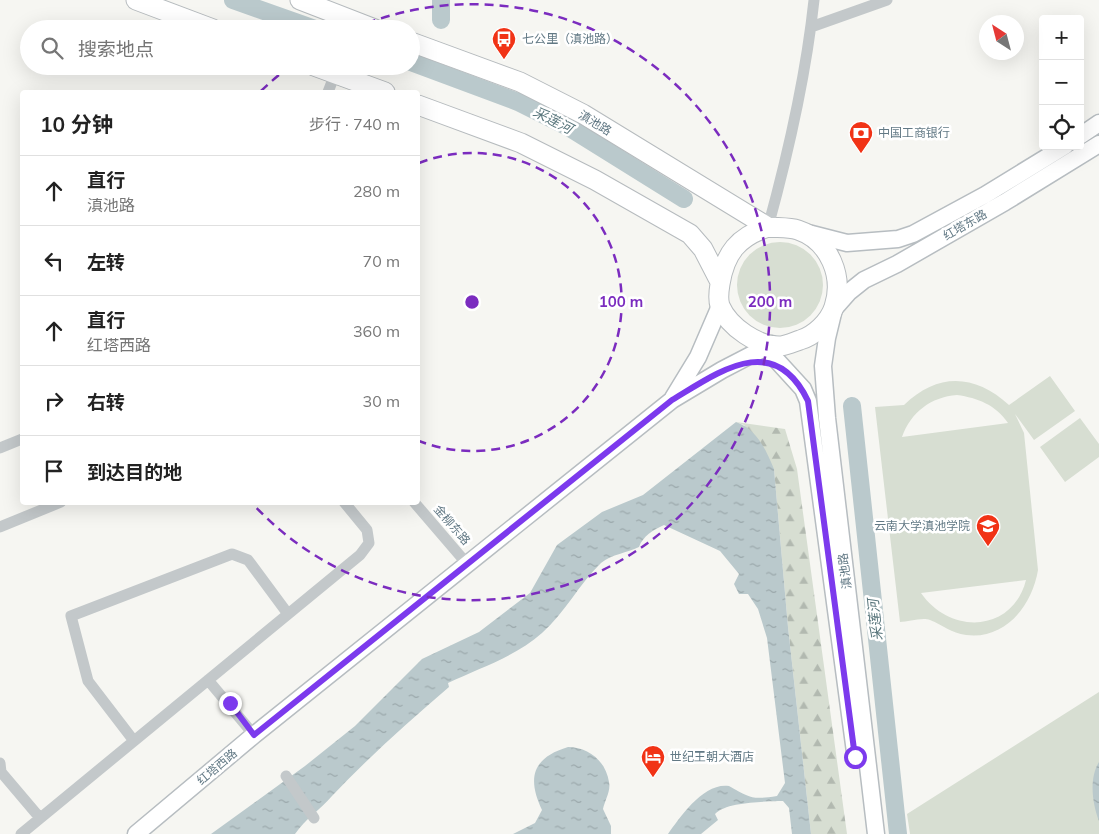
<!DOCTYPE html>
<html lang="zh">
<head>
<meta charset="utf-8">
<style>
  body { margin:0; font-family:Mulish,"Noto Sans SC",sans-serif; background:#f2f2f2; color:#222 }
  .controls { position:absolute; right:15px; top:15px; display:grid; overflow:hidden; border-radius:5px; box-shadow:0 5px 20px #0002 }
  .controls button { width:45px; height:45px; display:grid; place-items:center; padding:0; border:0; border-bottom:1px solid #e0e0e0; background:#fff; color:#222; font:25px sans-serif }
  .compass { position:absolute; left:979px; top:15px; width:45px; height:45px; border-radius:50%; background:#fff; box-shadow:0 5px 20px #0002; rotate:324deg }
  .stop { position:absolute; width:15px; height:15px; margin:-11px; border:4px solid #7c3aed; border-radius:50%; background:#fff }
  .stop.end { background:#7c3aed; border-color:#fff; box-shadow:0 1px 5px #0008 }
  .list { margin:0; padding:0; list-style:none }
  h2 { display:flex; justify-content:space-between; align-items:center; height:65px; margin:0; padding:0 20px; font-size:21px }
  h2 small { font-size:16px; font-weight:400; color:#767676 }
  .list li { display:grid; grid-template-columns:32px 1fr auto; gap:15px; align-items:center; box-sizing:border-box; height:70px; padding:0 20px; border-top:1px solid #e0e0e0 }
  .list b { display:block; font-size:19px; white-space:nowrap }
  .list p { margin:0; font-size:16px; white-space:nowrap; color:#767676 }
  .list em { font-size:16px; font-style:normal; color:#767676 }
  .icon { flex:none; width:28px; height:28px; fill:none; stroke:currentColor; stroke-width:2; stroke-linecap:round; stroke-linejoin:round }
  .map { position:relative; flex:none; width:1099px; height:834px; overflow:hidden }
  .search { position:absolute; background:#fff; box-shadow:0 5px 20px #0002; left:20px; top:20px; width:400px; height:55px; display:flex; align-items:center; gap:12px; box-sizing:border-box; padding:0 18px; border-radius:28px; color:#767676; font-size:19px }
  .panel { position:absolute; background:#fff; box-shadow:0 5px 20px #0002; left:20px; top:90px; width:400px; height:415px; border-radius:5px }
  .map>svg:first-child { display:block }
  .green { fill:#d7ded2; fill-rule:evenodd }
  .forest { fill:url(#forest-firs) }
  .water { fill:url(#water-ripples) }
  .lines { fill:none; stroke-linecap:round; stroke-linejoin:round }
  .river { stroke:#bac9cc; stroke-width:18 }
  .secondary-casing { stroke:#b7bdc1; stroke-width:19 }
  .primary-casing { stroke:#b6bbbe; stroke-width:21 }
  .street { stroke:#c3c8ca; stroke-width:11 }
  .secondary { stroke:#fff; stroke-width:16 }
  .primary { stroke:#fff; stroke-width:19 }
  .route { stroke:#7c3aed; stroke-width:6 }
  .ring { fill:none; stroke:#7b2cbf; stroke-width:2.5; stroke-dasharray:9 6 }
  .labels { text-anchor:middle; stroke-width:5; stroke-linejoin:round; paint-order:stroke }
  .poi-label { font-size:12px; fill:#627985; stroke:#fff; text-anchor:start }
  .street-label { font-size:12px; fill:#627985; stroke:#fff }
  .water-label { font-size:14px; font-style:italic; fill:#59767c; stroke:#fff }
  .centre { fill:#7b2cbf; stroke:#fff; stroke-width:2.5 }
  .ring-label { font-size:15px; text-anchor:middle; font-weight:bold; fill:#7b2cbf; stroke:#fff; stroke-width:5; stroke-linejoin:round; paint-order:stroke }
</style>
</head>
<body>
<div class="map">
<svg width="1099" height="834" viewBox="0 0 1099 834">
  <defs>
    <pattern id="forest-firs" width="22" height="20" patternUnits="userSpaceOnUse" patternTransform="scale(1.25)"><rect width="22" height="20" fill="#d7ded2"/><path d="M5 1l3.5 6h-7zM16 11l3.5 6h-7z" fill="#b2b9b0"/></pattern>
    <pattern id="water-ripples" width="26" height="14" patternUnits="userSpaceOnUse" patternTransform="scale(1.25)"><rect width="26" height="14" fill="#bac9cc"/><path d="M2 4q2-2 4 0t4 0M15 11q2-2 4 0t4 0" fill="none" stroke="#9ba8ab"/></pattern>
  </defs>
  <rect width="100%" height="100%" fill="#f6f6f2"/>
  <path class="green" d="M737 285a43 43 0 1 1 86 0a43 43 0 1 1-86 0Z
    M1050,376L1075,411L1034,440L1015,414L1024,433L1038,570C1032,606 1005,640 966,635C951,633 943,625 930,620C922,617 908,622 900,622L875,407L904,405C938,372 975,374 1009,405ZM957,395C978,398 996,405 1008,423L902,437C911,412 931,397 957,395ZM1026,580C1013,632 951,636 921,593Z
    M1080,418L1099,444V457L1065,482L1040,447Z
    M1099,692V834H910L907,814Z"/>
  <path class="forest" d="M736,422L785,429L797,469L847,834H811L788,627L774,469L744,425Z"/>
  <path class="water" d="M736,422C757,429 766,450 774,469L788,627L811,834H792L789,808L783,801H778C762,802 726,802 715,814L718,820L701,834H668C680,817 704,782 729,786C751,798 751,800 777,796L785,783L767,638L758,609L748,594H739L734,584L739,574L720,551L664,525C653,530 643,536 639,547C627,553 612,554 601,563C579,584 565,613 542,633C515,657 479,668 448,683L449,687C408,722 369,757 332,796C320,810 305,819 295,834H211L305,766L355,726L422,659L479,632L530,593L557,545L602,512L643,495Z
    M568,747C588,747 606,761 609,782C611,791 605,800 603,809L611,826V834H513L535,823L542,810C527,778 532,758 568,747Z
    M1099,762V821C1092,803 1089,778 1099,762Z"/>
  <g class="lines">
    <path class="river" d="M233,0L315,29
      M441,0V20
      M411,62L518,102L570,128L684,199
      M852,406L898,834"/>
    <g class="secondary-casing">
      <path id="secondary" d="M1080,136L1099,123
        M808,233L847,243L898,239L913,234L985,195L1065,146
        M759,341L803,389L808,401L855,752
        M673,398L698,357L720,306
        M136,834L254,735L672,400L722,370L772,344
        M876,834L827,418L823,366L827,338L834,309L849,292L864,280L897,264L1005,202L1099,144"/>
    </g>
    <g class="primary-casing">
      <path id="primary" d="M136,0L213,29
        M300,0L375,29
        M411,42L520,82L583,114L768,227
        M314,66L385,92
        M418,105L521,143L595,180L690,234L703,249L720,282
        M768,227C777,228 789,227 798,230C830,241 844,277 834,307C829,322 814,336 800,340C794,342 787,345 781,346C758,347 729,327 720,306C718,300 719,290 720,284C725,253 738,237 768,227Z"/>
    </g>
    <path class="street" d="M811,27L887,0
      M328,92L335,74
      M768,227C788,154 806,76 814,0
      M0,448L22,439
      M414,502L468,565
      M0,527L61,502
      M208,680L254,735
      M134,741L88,681L71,616L232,554L248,560L288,614
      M0,763L1,772L40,818
      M286,776L314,818
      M21,834L360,555L369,543L367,530L344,502"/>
    <use href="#secondary" class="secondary"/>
    <use href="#primary" class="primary"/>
  </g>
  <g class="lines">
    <path class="route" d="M230,703L254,735L672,400C719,372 774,330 808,401L855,757"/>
  </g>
  <g class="ring">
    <path d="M419 163A149 149 0 1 1 419 441"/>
    <path d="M261 91A298 298 0 0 1 289 67M353 29A298 298 0 1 1 252 503"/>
  </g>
  <defs>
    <g id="bus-pin" transform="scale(1.25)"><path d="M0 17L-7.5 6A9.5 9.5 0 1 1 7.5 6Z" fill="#f13316" stroke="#fff"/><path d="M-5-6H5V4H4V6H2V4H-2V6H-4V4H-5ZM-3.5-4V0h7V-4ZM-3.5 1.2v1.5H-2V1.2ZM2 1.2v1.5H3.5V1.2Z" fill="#fff"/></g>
    <g id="bank-pin" transform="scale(1.25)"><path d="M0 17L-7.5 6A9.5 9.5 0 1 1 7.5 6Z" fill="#f13316" stroke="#fff"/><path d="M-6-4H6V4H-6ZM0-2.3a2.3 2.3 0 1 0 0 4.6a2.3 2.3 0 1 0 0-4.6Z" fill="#fff"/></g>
    <g id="university-pin" transform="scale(1.25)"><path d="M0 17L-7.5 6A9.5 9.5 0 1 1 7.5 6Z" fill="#f13316" stroke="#fff"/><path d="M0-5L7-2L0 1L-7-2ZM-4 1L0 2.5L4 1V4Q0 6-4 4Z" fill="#fff"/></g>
    <g id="hotel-pin" transform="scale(1.25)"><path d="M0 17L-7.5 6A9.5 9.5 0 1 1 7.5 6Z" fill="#f13316" stroke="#fff"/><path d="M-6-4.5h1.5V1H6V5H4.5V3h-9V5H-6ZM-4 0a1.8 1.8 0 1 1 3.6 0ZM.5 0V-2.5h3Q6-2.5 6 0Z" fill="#fff"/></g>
  </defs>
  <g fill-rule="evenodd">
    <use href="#bus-pin" x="504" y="39"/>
    <use href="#bank-pin" x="861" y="133"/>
    <use href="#university-pin" x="988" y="526"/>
    <use href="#hotel-pin" x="653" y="757"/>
  </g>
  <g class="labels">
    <g class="poi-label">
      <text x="522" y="43">七公里（滇池路）</text>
      <text x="878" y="137">中国工商银行</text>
      <text x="970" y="530" text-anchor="end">云南大学滇池学院</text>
      <text x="670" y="761">世纪王朝大酒店</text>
    </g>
    <g class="street-label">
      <text transform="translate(595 123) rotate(31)" y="4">滇池路</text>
      <text transform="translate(965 225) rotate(-30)" y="4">红塔东路</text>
      <text transform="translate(452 525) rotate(49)" y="4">金柳东路</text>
      <text transform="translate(845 571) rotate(-97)" y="4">滇池路</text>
      <text transform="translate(217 767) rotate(-40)" y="4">红塔西路</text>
    </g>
    <g class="water-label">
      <text transform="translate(553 120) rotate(27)" y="5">采莲河</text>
      <text transform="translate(875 620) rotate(-96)" y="5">采莲河</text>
    </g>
  </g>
  <circle cx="472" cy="302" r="8" class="centre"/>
  <g class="ring-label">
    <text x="621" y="307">100 m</text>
    <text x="770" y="307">200 m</text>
  </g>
</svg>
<div class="controls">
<button>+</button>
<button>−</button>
<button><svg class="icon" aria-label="locate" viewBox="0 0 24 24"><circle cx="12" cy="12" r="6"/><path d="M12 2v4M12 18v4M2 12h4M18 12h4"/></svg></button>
</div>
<svg class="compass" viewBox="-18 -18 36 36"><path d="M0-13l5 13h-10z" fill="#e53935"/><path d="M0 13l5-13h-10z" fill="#767676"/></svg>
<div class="stop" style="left:855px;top:757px"></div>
<div class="stop end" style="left:230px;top:703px"></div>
<div class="search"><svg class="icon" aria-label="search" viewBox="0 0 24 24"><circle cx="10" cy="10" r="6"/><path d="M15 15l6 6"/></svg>搜索地点</div>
<section class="panel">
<h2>10 分钟<small>步行 · 740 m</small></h2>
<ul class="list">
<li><svg class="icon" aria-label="ahead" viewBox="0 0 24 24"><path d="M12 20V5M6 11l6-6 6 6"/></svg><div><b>直行</b><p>滇池路</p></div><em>280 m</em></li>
<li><svg class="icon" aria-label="left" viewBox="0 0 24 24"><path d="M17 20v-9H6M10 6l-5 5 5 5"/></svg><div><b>左转</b></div><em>70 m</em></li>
<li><svg class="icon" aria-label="ahead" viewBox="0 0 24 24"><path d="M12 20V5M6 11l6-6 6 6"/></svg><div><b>直行</b><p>红塔西路</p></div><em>360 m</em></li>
<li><svg class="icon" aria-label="right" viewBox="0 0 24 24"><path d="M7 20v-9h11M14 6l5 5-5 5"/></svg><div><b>右转</b></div><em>30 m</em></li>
<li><svg class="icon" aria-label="arrive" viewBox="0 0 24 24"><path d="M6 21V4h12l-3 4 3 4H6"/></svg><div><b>到达目的地</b></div></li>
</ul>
</section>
</div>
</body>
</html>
